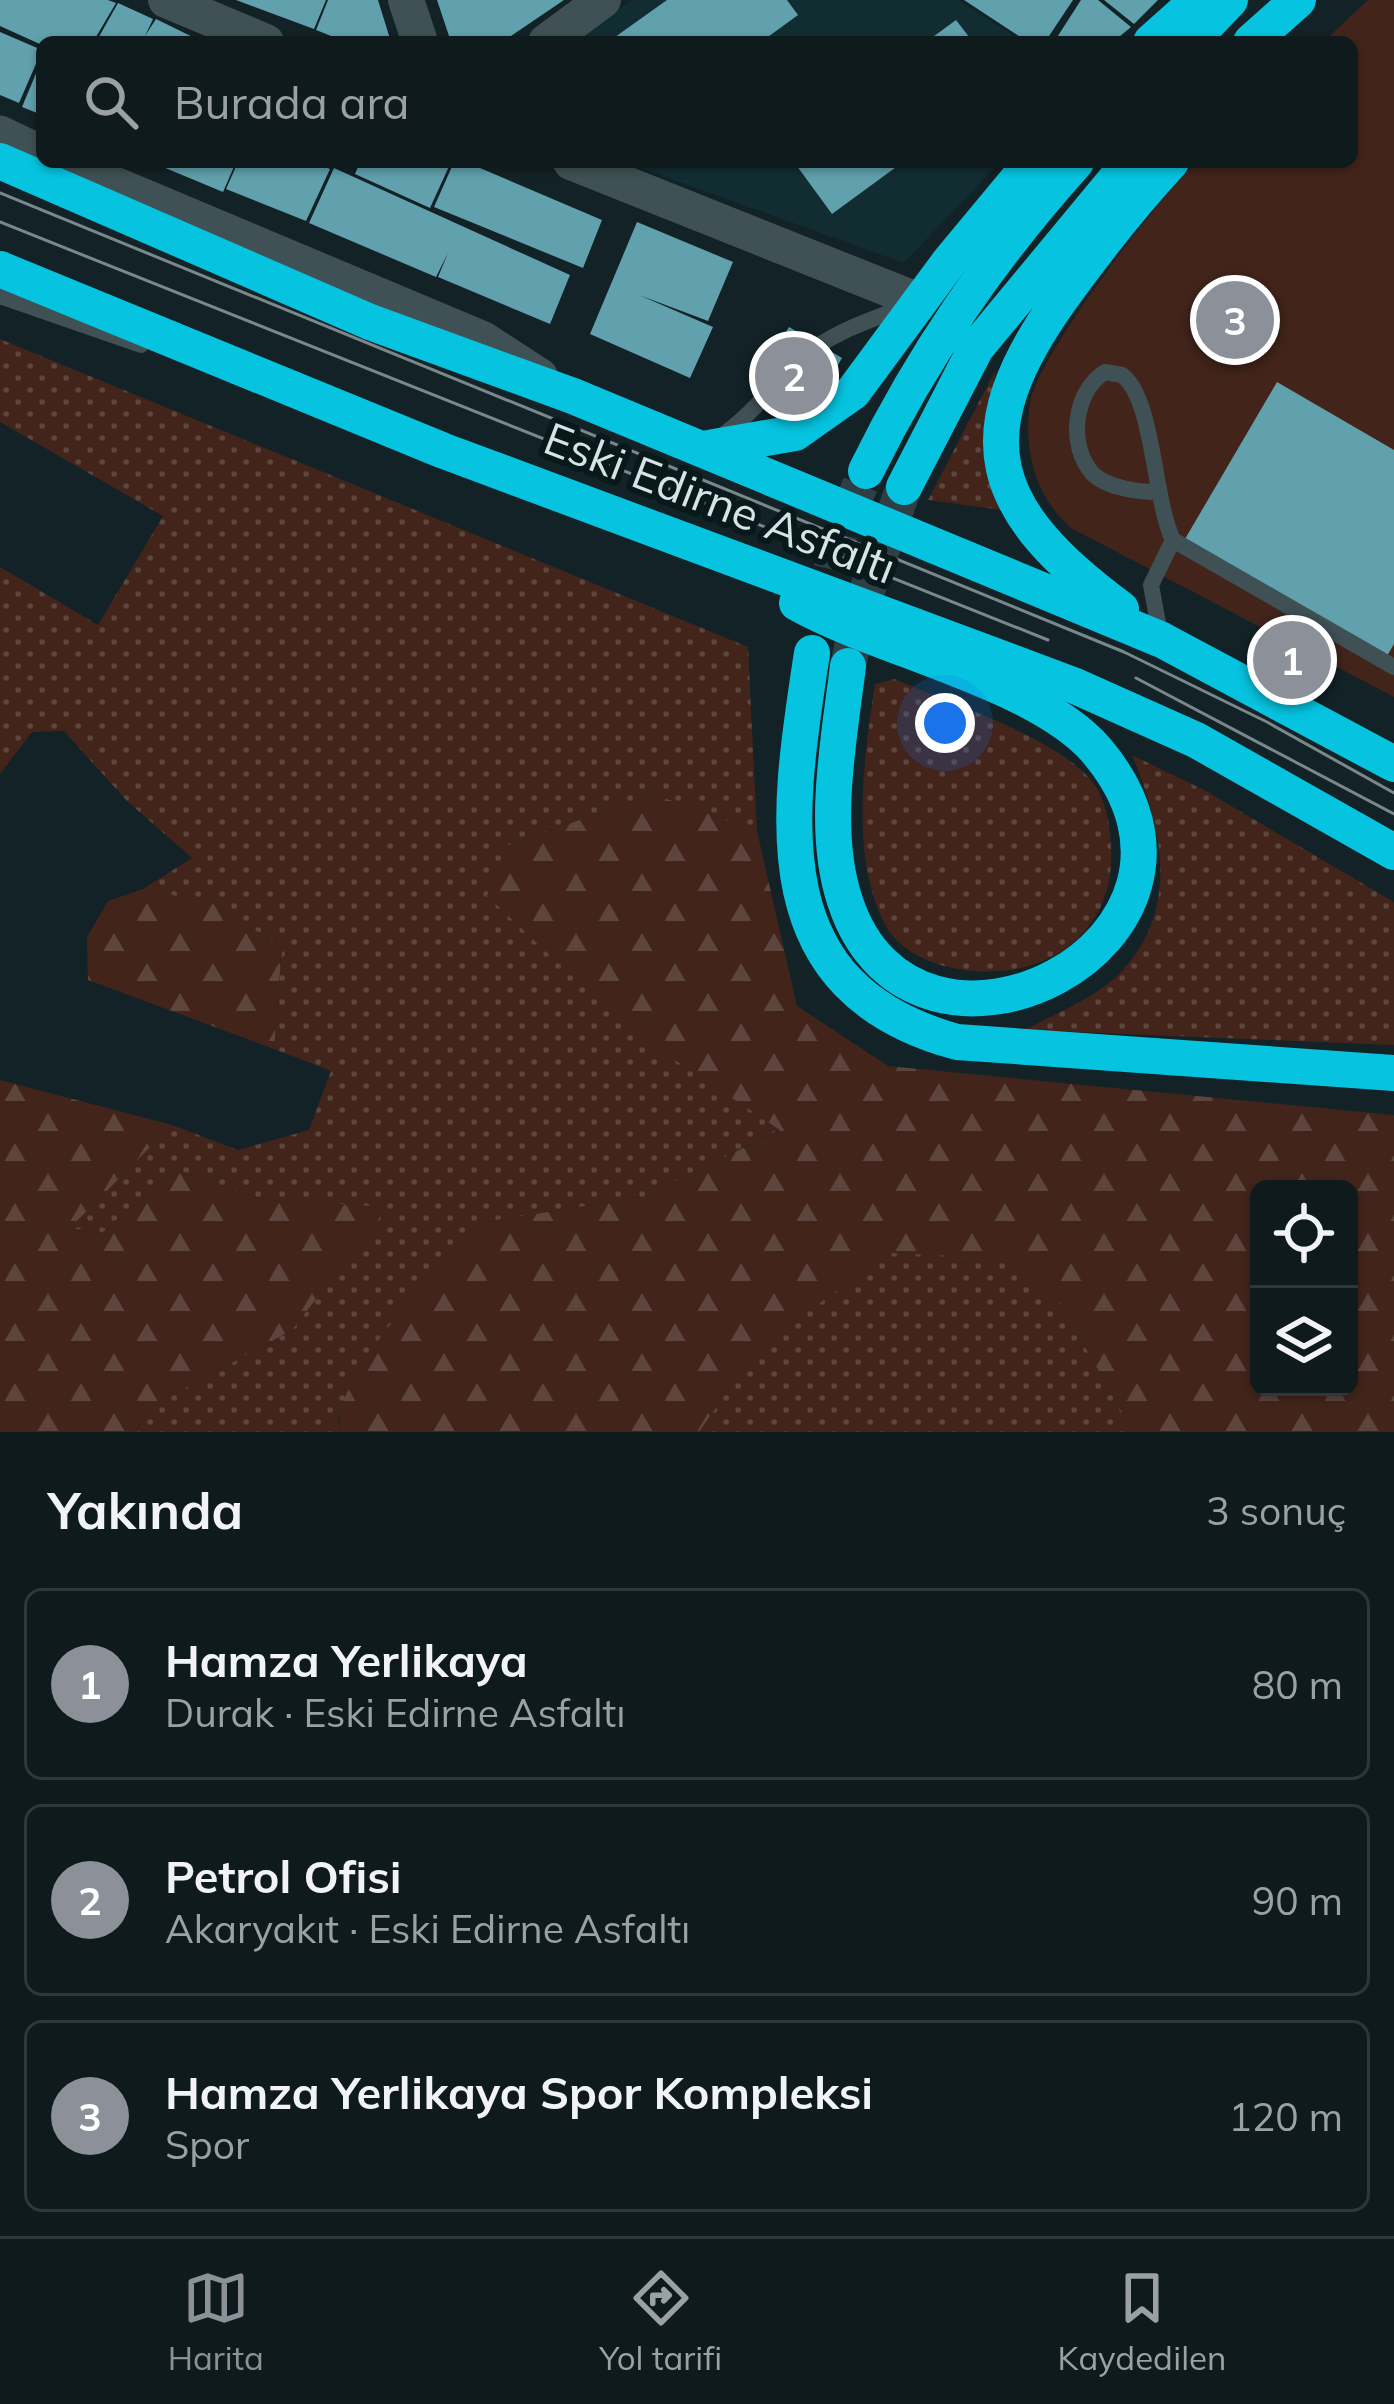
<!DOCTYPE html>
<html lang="tr">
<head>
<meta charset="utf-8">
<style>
  body { margin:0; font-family:Mulish,sans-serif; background:#1c2729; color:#f1f3f6 }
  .controls { position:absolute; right:36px; bottom:36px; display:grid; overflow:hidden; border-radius:18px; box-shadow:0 3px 9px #0004 }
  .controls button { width:108px; height:108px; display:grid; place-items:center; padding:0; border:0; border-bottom:3px solid #2e383b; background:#0e1a1c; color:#f1f3f6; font:60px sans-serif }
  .you { position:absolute; left:945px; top:723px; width:42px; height:42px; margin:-30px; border:9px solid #fff; border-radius:50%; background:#1a73e8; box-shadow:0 0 0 18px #1a73e833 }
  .badge { display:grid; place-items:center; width:78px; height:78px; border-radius:50%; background:#8c9099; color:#fff; font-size:39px; font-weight:700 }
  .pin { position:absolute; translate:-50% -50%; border:6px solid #fff; box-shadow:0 3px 12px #0006 }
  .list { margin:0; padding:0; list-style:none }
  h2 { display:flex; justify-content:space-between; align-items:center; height:156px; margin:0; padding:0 48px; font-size:51px }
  h2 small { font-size:39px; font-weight:400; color:#9ba1a3 }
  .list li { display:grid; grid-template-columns:78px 1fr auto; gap:36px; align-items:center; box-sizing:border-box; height:192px; margin:0 24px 24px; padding:0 24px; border:3px solid #2e383b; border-radius:18px }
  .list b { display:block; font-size:45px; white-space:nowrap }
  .list p { margin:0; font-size:39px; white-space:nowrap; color:#9ba1a3 }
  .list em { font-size:39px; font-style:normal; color:#9ba1a3 }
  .icon { flex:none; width:66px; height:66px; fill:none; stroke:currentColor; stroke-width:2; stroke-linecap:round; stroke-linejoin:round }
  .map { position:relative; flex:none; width:1394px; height:1432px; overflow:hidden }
  .search { position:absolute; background:#0e1a1c; box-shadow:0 3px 9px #0004; left:36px; right:36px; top:36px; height:132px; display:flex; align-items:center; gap:30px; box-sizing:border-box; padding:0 42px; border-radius:18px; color:#9ba1a3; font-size:45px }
  .sheet { height:804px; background:#0e1a1c }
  nav { display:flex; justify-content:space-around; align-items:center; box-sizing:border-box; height:168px; border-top:3px solid #2e383b; background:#0e1a1c; font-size:33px; color:#9ba1a3 }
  nav a { display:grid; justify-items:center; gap:6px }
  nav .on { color:#8c9099 }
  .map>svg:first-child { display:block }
  .built { fill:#122d32 }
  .grass { fill:url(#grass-dots) }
  .forest { fill:url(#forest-firs); fill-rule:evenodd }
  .park { fill:#42241b }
  .building { fill:#61a0ad }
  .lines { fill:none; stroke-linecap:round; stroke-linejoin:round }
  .highway-tunnel { stroke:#303f43; stroke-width:36; stroke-dasharray:36 18; stroke-linecap:butt }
  .lane { stroke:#3f5155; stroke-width:16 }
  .street { stroke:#3f5155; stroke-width:33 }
  .secondary { stroke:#3f5155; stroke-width:36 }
  .highway { stroke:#06c4e0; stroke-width:36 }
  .tram { stroke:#7a888b; stroke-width:3 }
  .labels { text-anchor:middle; stroke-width:12; stroke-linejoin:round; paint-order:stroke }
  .street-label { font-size:45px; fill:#d8e3e5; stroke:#08191c }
</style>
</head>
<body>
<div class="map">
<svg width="1394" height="1432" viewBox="0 0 1394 1432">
  <defs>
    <pattern id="grass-dots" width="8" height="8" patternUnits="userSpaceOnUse" patternTransform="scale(3)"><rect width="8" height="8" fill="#42241b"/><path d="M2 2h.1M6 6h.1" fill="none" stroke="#5d443c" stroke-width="1.8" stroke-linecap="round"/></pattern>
    <pattern id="forest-firs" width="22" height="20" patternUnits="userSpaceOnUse" patternTransform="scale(3)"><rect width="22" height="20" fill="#42241b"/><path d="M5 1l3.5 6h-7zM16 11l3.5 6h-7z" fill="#5d443c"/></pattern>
  </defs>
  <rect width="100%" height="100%" fill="#122226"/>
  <path class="built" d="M632,0H958L1024,42H573Z
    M624,162H1000L904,263Z"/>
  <path class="grass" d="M0,339L748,647L757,831L653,794L506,846L631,1031L781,1129L643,1197L484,1222L380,1342L338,1419L340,1432H137L147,1409L292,1330L386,1207L265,1200L178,1170L102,1233L68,1228L172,1125L238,1150L309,1130L331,1071L274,1049L282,947L213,904L143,889L192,858L127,801L64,731L32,732L0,774V567L98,625L163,516L0,422Z
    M996,369L987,425L1002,510L928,500Z
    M895,679C948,703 1051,735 1089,778C1105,795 1110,824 1111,846C1117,944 1030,988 944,966C923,960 897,947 886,926C849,859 864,757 875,684Z
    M1132,755L1204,790L1394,902V1045L1025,1030C1056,1013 1096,998 1121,972C1181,909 1162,827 1132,755Z
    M887,1252L1002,1258L1060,1302L1133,1432H699L755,1351Z"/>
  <path class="forest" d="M653,794L757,831L797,1006L888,1066L1394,1115V1432H1133L1060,1302L1002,1258L887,1253L755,1351L699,1432H340C331,1372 444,1265 484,1222L643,1197L780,1130L631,1031L487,896L506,846ZM1349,1189V1387H1259V1189Z
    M143,889L213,904L282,947L274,1049L88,980L87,937L108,901Z
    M0,1080L172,1125L70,1228L102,1233L178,1170L265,1200L388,1207L292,1330L147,1409L137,1432H0Z"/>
  <path class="park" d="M1368,0H1394V697L1071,528C1035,496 1023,451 1030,403C1036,357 1159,198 1197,162H1352V42H1323Z"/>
  <path class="building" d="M0,0H108L116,3L93,42L42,45L0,26Z
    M236,0H326L314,29Z
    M328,0H378L391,42H346L316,30Z
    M437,0H564L502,42L449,36Z
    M667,0H787L798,15L761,42H608Z
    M964,0H1073L1045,42H1028Z
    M1081,0H1098L1131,27L1113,42H1054Z
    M1104,0H1158L1134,24Z
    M118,3L153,19L145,36L156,19L203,42H96Z
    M956,20L973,42H926Z
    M0,32L42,50L19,103L0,95Z
    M42,59V115L22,107Z
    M151,162H236L223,192Z
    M238,162H313L330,169L306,221L226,189Z
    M360,162H451L430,208L355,174Z
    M454,162H466L602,220L583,268L434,207Z
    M794,162H903L832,214Z
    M334,168L570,275L550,324L438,277L448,253L436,277L309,223Z
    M637,222L733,262L708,321L639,295L713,327L690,378L590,334Z
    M789,327L842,358L806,420L752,389Z
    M1277,382L1394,450V644L1387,656L1185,539Z"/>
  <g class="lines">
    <path class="highway-tunnel" d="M819,622L840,533L866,471
      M848,666L860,610L904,487"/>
    <path class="lane" d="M0,296L141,345
      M720,437C753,414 774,384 803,357C832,332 871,320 907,306
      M1157,492C1139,492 1107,488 1093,474C1067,446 1074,391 1105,372L1122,375C1154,399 1153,498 1173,540
      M1160,634L1151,585L1173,540L1394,667"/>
    <path class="street" d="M0,132L42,152
      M65,162L484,338L541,375"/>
    <path class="secondary" d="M166,0L266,42
      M406,0L420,42
      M546,42L603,0
      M571,162L919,301"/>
    <path class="highway" d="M1151,42L1198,0
      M1190,42L1230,0
      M1251,42L1298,0
      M0,161L370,322L573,396L1162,640L1394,764
      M0,269L444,451L1073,685L1196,740L1394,852
      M703,449L795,433L853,392L949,262L1032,162
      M866,471C923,355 990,258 1076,162
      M904,487L976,348L1130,162
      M797,603C881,650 1038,682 1097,751C1256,940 914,1113 845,901C821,829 839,740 848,666
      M1121,609C987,510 962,436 1062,297C1096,250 1132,204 1171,162
      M812,653C787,816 758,988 957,1042L1394,1073"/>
    <path class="tram" d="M0,193L1124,652L1267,722L1394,793
      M0,222L1048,640
      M1136,678L1394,814"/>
  </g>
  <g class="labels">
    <g class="street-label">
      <text transform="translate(720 503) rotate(21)" y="16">Eski Edirne Asfaltı</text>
    </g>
  </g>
</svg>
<div class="controls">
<button><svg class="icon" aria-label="locate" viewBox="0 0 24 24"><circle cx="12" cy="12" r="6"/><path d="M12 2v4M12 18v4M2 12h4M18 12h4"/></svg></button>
<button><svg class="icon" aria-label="layers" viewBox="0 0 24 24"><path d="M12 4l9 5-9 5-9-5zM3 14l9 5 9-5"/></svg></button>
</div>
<div class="you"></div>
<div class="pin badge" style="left:1292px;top:660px">1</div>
<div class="pin badge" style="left:794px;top:376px">2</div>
<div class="pin badge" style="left:1235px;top:320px">3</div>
<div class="search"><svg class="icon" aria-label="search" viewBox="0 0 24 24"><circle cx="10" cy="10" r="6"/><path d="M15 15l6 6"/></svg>Burada ara</div>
</div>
<section class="sheet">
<h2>Yakında<small>3 sonuç</small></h2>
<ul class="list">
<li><span class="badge">1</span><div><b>Hamza Yerlikaya</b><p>Durak · Eski Edirne Asfaltı</p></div><em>80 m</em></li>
<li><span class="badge">2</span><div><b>Petrol Ofisi</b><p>Akaryakıt · Eski Edirne Asfaltı</p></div><em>90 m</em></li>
<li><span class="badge">3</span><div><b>Hamza Yerlikaya Spor Kompleksi</b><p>Spor</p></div><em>120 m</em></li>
</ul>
</section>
<nav>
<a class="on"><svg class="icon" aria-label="map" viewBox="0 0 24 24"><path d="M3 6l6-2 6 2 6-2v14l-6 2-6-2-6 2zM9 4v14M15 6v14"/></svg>Harita</a>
<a><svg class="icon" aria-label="directions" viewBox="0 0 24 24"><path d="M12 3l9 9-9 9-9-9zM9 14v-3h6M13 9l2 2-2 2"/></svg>Yol tarifi</a>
<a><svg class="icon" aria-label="saved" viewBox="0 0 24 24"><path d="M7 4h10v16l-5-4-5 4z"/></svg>Kaydedilen</a>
</nav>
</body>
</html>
